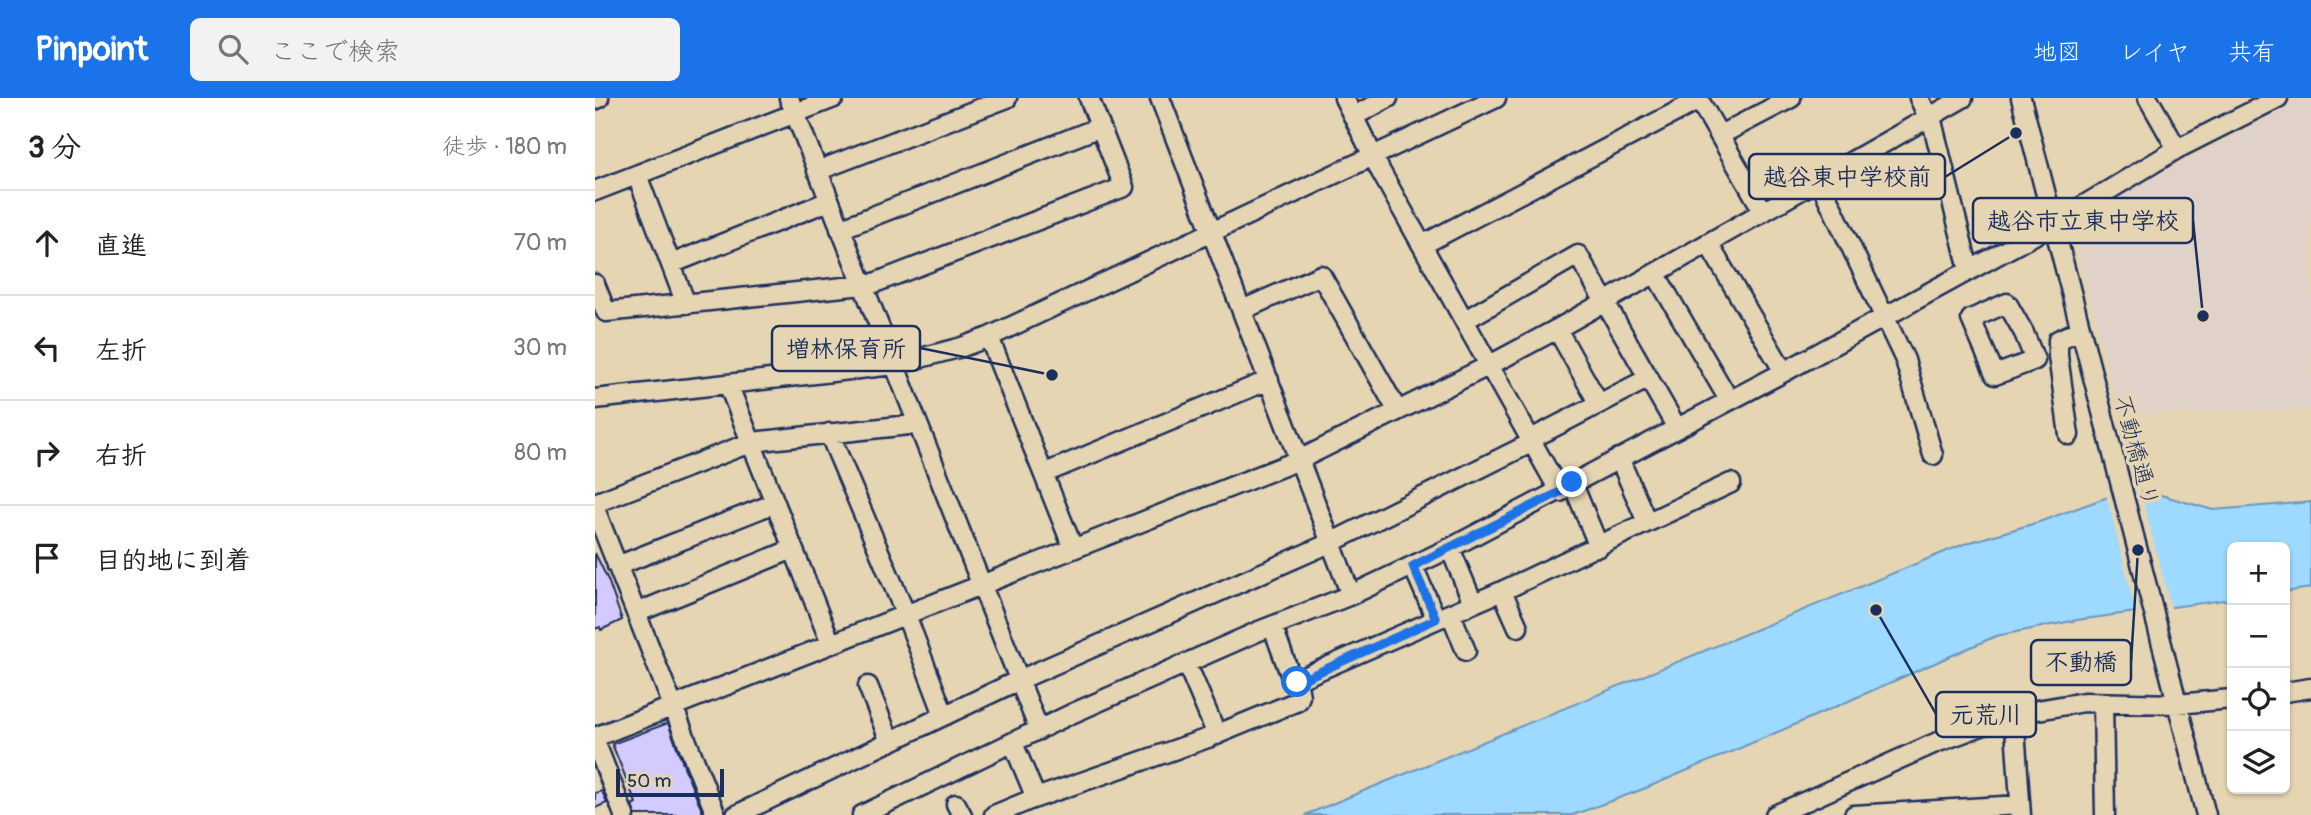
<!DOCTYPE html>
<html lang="ja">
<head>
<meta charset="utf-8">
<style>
  body { margin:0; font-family:Pangolin,"Klee One",sans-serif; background:#f2f2f2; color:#222 }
  .controls { position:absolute; right:21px; bottom:21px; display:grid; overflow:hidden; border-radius:10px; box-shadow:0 2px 5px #0004 }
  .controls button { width:63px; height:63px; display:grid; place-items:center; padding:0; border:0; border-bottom:2px solid #e0e0e0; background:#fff; color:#222; font:35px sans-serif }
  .scale { position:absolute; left:21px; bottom:18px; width:108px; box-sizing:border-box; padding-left:7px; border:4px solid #1b2f5e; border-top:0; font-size:19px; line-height:24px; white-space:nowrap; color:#1b2f5e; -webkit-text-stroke:5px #e6d5b2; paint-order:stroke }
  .stop { position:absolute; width:21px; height:21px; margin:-16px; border:5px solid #1a73e8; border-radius:50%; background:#fff }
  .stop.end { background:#1a73e8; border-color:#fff; box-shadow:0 2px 7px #0008 }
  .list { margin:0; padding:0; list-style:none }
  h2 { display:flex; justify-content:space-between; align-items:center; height:91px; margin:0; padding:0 28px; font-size:30px }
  h2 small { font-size:23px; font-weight:400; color:#767676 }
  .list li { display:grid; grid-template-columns:46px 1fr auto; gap:21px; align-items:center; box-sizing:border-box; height:105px; padding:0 28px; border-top:2px solid #e0e0e0 }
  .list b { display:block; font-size:26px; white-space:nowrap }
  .list em { font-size:23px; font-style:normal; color:#767676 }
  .icon { flex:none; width:38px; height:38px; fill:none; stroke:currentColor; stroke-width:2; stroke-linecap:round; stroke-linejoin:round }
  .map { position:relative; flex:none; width:1716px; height:717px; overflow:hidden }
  header { display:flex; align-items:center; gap:42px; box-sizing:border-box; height:98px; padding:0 35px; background:#1a73e8; color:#fff }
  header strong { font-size:33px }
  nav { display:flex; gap:38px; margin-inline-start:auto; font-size:24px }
  .search { width:490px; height:63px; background:#f2f2f2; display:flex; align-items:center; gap:18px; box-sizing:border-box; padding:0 24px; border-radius:10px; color:#767676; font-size:26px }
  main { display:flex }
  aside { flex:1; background:#fff }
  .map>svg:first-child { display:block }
  .built { fill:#e0d2c9 }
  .water { fill:#9ed9ff; stroke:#6a95bf; stroke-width:2 }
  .pier { fill:#e6d5b2 }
  .building { fill:#d3cbfe; stroke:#1b2f5e; stroke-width:2 }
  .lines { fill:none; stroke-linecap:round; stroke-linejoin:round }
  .minor-casing { stroke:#1b2f5e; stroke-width:23 }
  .minor { stroke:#e6d5b2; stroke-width:18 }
  .route { stroke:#1a73e8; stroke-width:9 }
  .labels { text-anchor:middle; stroke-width:7; stroke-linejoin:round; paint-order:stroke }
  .street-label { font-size:23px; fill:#1b2f5e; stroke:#e6d5b2 }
  .leader { fill:none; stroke:#1b2f5e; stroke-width:2.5 }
  .callout-dot { fill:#1b2f5e; stroke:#e6d5b2; stroke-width:2.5 }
  .callout { fill:#e6d5b2; stroke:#1b2f5e; stroke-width:2.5 }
  .callout-label { font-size:24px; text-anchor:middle; font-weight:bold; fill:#1b2f5e }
</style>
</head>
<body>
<header>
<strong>Pinpoint</strong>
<div class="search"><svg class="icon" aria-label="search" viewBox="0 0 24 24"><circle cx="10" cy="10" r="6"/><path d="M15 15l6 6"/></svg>ここで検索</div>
<nav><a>地図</a><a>レイヤ</a><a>共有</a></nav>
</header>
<main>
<aside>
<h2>3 分<small>徒歩 · 180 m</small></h2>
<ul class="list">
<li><svg class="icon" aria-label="ahead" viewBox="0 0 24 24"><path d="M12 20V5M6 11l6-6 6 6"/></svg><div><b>直進</b></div><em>70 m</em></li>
<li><svg class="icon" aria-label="left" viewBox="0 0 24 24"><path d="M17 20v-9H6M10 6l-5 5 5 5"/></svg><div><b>左折</b></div><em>30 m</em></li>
<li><svg class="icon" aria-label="right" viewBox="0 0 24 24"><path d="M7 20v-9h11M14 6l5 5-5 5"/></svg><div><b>右折</b></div><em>80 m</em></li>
<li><svg class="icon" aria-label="arrive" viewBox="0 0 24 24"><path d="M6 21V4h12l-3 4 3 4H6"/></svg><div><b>目的地に到着</b></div></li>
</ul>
</aside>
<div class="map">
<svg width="1716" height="717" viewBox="0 0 1716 717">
  <rect width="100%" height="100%" fill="#e6d5b2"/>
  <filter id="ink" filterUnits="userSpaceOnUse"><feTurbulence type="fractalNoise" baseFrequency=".0143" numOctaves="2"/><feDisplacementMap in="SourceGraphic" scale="14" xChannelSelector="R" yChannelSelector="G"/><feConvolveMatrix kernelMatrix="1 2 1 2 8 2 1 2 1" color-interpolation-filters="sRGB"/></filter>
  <g filter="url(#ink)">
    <path class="built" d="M1709,0H1716V312L1526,317L1474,124Z"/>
    <path class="water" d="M1552,393L1618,412L1716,404V490L1690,494V449H1637V501L1482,522L1401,538L1199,627L1051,690L978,717H710L1369,446L1444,424L1510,400Z"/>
    <path class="pier" d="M1545,391L1577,513L1542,518L1511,396Z"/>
    <path class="building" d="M0,455L13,482L27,522L6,532L5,529L0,531Z
      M73,625L94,682L109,717H40L37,707L41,705L17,646Z
      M7,693L12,705L0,710V695Z"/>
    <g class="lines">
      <g class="minor-casing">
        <path id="minor" d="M194,0L444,632
          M565,0L756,497
          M749,0L786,74L965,394
          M1103,0L1168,113
          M1324,0L1334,21
          M1426,0L1611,717
          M1553,0L1582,51
          M0,2L4,0
          M759,18L793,0
          M1336,19L1374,172
          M1125,37L1196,0
          M222,73L412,0
          M42,77L91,206
          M1224,82L1310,262L1338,357
          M0,93L239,0
          M245,131L505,29
          M1113,145L1189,274
          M827,147L1104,2
          M76,166L234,103
          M1060,175L1134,302
          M0,186L11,214L268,187
          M269,189L529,89L494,0
          M1412,205L1429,235L1440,262L1400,277L1376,221Z
          M647,212L726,177L802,312
          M870,222L983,157L1082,330
          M962,231L1004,306
          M394,239L478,450
          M133,286L236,546
          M0,301L299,267L367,249L394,239L901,0
          M234,335L311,517L349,617
          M1474,337L1463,258V242L1485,232
          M936,341L1054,280
          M1024,360L1052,424
          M450,375L674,282
          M977,384L1004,449
          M0,405L157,344L323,326
          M0,411L121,717
          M855,450L878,505
          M22,468L180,405
          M818,468L841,521
          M907,493L923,529
          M41,515L198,451
          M856,516L871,553
          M681,538L696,579L702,584
          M597,578L622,637
          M273,588L295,644
          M1690,594L1716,590
          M1508,605L1510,717
          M1419,616L1426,717
          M0,639L704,362L895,267L962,231L1368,0
          M0,643L29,717
          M418,645L441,700
          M361,706L367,717
          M141,717L424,582L735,445L938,344
          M267,717L476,616L664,533L756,497L855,450L1189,274L1441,136L1582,51L1683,0
          M399,717L435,702L613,640L703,603L705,598L702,582L907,493L1136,385
          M1180,717L1338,646L1419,616L1489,604L1582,606L1637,601
          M1259,717L1425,707"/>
      </g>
      <use href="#minor" class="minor"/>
    </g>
  </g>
  <g class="lines" filter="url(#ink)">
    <path class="route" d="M702,584L841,521L818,468L965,394L977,384"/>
  </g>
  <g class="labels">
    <g class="street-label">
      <text transform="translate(1542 353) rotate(75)" y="8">不動橋通り</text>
    </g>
  </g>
  <path class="leader" d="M1421 35L1350 79M1608 218L1598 123M457 277L325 250M1543 452L1536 564M1281 512L1341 616"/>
  <g class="callout-dot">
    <circle cx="1421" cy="35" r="7"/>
    <circle cx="1608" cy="218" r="7"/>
    <circle cx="457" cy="277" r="7"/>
    <circle cx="1543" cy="452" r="7"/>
    <circle cx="1281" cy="512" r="7"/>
  </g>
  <g class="callout">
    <rect x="1154" y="56" width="196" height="45" rx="7"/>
    <rect x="1378" y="100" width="220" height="45" rx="7"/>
    <rect x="177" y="228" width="148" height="45" rx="7"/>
    <rect x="1436" y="542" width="100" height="45" rx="7"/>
    <rect x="1341" y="594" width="100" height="45" rx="7"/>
  </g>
  <g class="callout-label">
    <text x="1252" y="87">越谷東中学校前</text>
    <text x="1488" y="131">越谷市立東中学校</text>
    <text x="251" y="259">増林保育所</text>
    <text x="1486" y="572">不動橋</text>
    <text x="1391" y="625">元荒川</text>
  </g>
</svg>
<div class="controls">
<button>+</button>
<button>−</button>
<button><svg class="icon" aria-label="locate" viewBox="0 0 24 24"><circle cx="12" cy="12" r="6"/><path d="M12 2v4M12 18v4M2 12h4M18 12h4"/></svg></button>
<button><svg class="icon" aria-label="layers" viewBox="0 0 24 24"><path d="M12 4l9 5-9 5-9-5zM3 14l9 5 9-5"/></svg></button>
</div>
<div class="scale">50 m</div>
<div class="stop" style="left:702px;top:584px"></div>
<div class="stop end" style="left:977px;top:384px"></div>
</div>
</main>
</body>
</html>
